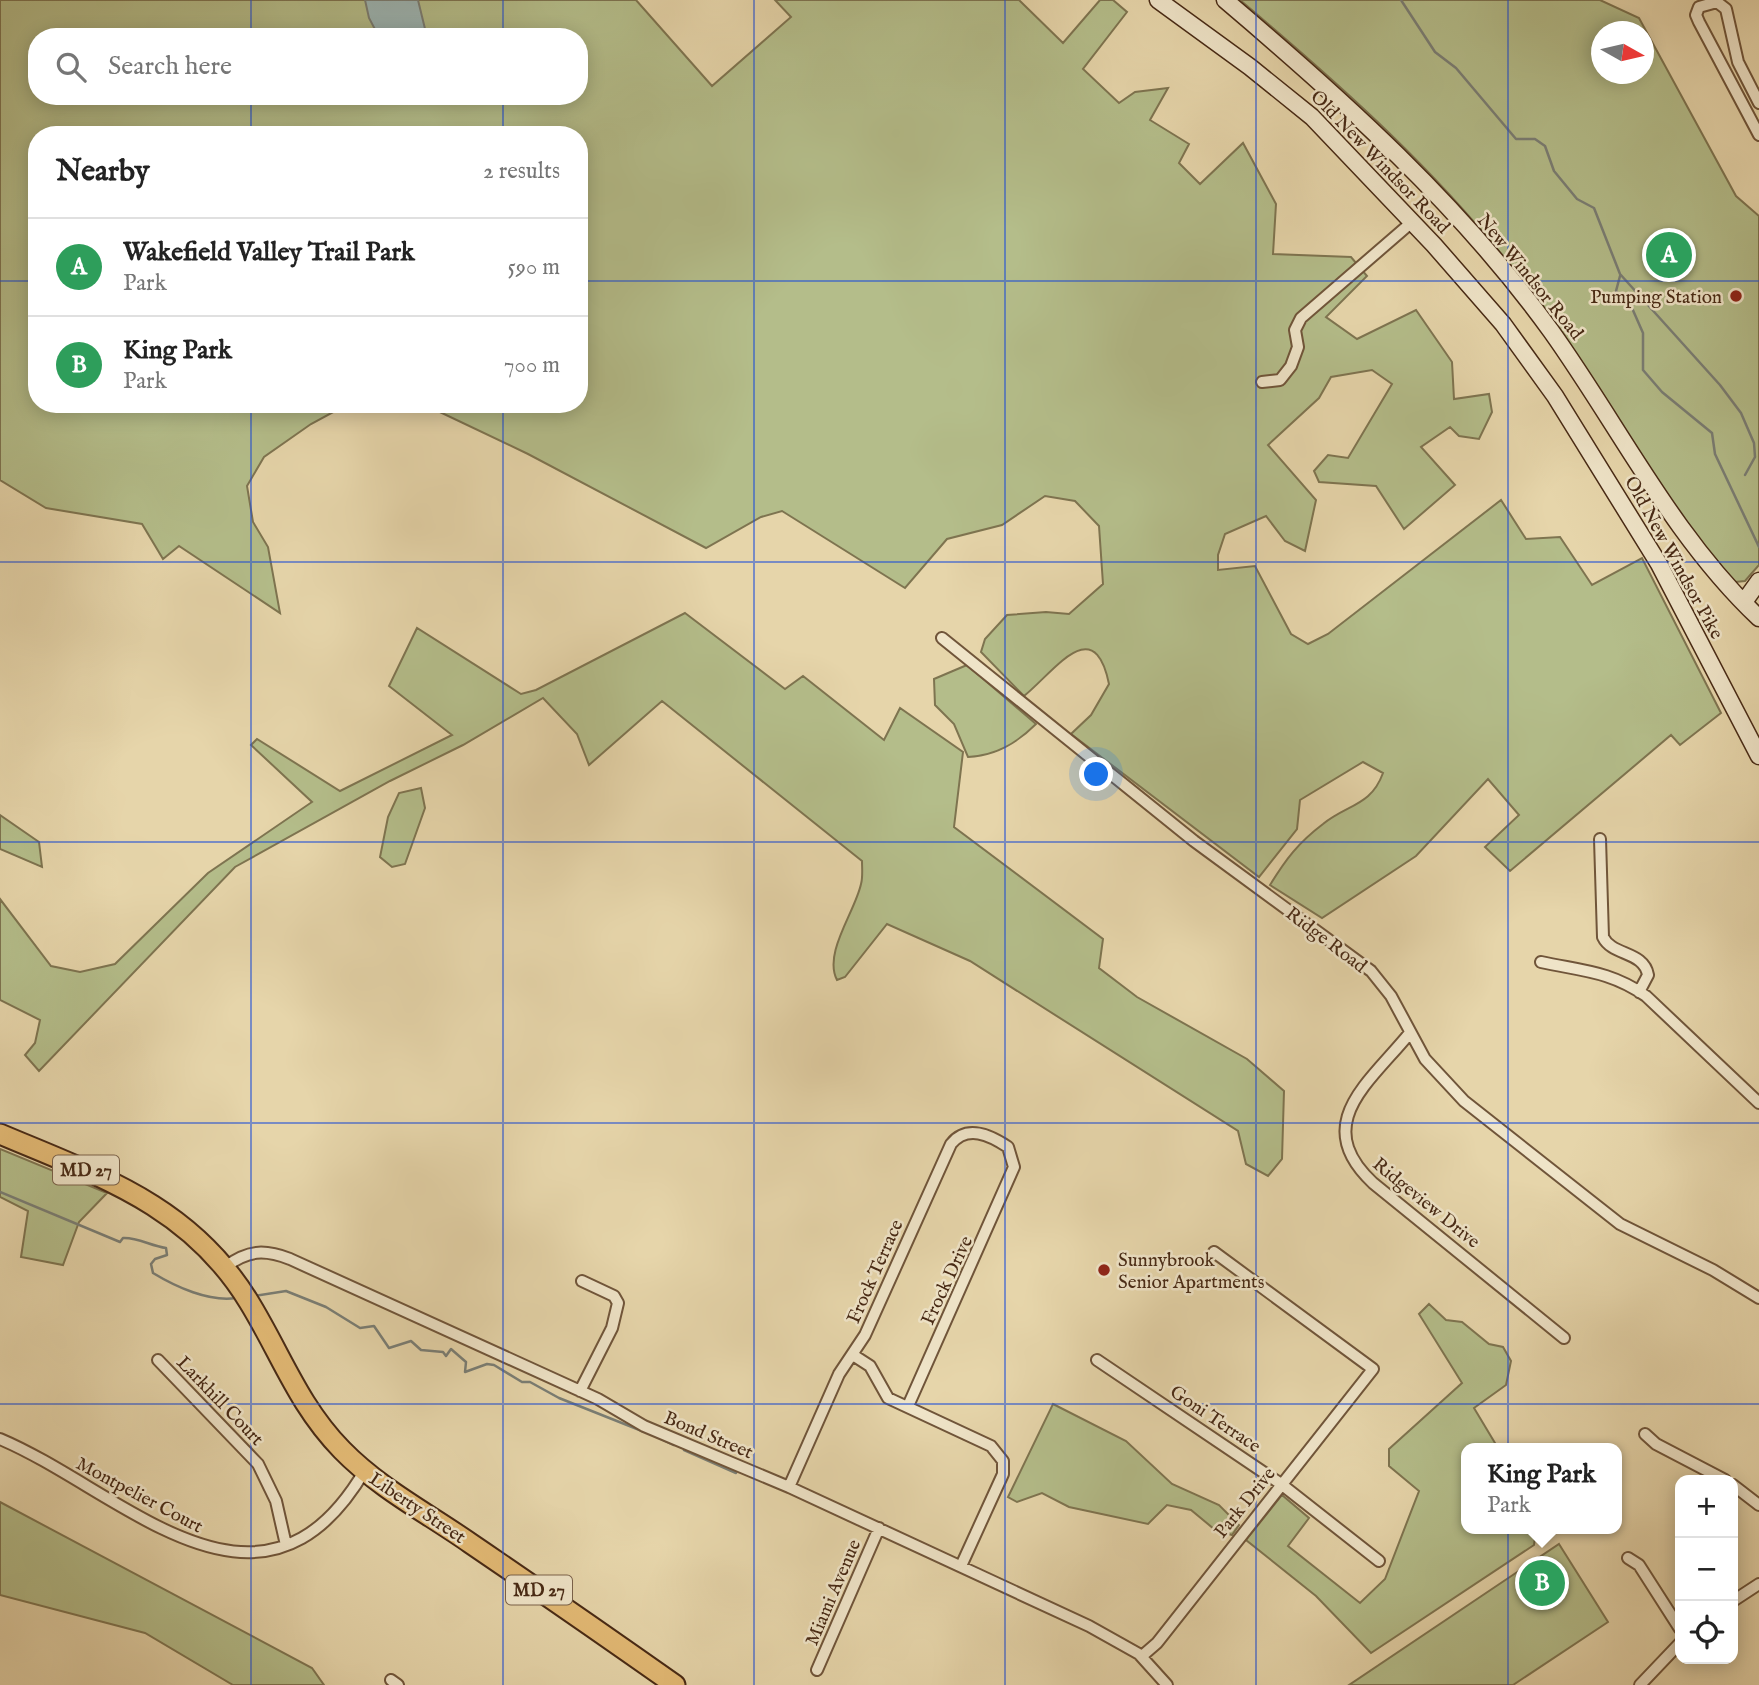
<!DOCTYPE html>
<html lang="en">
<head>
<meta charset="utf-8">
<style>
  body { margin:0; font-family:"IM FELL English",serif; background:#f2f2f2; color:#222 }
  .controls { position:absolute; right:21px; bottom:21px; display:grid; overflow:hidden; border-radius:14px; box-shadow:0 4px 18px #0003 }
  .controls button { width:63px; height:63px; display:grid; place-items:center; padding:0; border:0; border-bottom:2px solid #e0e0e0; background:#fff; color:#222; font:35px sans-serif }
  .compass { position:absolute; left:1591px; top:21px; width:63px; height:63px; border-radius:50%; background:#fff; box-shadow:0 4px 18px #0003; rotate:98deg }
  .you { position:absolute; left:1097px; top:775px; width:24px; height:24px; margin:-18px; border:5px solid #fff; border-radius:50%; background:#1a73e8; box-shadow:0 0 0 10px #1a73e833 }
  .badge { display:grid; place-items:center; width:46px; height:46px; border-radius:50%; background:#8f2418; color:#fff; font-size:23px; font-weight:700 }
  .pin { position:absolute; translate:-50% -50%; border:4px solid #fff; box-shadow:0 2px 7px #0006 }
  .popup { position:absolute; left:1461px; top:1443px; width:161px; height:91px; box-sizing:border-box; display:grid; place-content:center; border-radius:14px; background:#fff; filter:drop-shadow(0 2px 5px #0005); font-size:23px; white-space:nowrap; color:#767676 }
  .popup b { font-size:26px; color:#222 }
  .popup::after { content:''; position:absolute; left:50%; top:100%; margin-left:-14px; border:14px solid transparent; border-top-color:#fff }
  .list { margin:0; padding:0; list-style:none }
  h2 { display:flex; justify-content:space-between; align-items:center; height:91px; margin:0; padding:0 28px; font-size:30px }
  h2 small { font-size:23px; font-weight:400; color:#767676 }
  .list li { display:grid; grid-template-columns:46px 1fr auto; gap:21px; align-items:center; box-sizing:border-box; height:98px; padding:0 28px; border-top:2px solid #e0e0e0 }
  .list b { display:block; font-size:26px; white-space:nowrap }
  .list p { margin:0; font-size:23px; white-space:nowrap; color:#767676 }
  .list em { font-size:23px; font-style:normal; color:#767676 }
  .icon { flex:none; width:38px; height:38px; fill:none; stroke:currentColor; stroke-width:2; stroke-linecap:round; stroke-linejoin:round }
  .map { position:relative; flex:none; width:1759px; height:1685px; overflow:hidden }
  .search { position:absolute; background:#fff; box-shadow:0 4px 18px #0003; left:28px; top:28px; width:560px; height:77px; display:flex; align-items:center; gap:18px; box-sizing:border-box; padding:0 24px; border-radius:28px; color:#767676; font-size:26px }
  .panel { position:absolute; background:#fff; box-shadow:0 4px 18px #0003; left:28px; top:126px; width:560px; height:287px; border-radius:28px }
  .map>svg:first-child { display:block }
  .green { fill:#b4bd8a; stroke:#7e7450; stroke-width:2; fill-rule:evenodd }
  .water { fill:#9cb6b5; stroke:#7a7e75; stroke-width:2 }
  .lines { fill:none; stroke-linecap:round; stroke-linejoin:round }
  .stream { stroke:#7a7e75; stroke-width:2.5 }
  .street-casing { stroke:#70553a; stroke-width:14 }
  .secondary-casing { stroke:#482a15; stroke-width:19 }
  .highway-casing { stroke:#482a15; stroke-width:23 }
  .street { stroke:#efe4c8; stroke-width:10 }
  .secondary { stroke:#efe4c8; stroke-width:16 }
  .highway { stroke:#e3ba75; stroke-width:19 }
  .grid { fill:none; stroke:#1d4ed8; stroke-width:2; stroke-opacity:0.55 }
  .poi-dot { fill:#8f2418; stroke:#efe4c8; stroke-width:2.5 }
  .labels { text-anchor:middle; stroke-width:5; stroke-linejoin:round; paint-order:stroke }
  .shield { fill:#efe4c8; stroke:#7a624b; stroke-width:2 }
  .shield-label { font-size:18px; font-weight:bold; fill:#482a15 }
  .street-label { font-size:19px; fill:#482a15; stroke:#efe4c8 }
  .poi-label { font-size:19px; fill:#482a15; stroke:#efe4c8; text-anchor:end }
</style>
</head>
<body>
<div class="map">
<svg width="1759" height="1685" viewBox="0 0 1759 1685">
  <rect width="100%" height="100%" fill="#e6d5aa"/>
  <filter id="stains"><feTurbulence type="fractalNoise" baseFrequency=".00286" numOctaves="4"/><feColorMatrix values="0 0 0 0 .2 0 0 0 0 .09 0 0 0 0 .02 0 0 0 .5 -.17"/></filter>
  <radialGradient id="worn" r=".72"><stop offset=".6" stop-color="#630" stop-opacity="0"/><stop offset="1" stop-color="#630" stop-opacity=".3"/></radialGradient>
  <path class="green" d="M0,0H636L712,86L791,17L775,0H1019L1063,43L1100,0H1113L1127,12L1083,69L1119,103L1135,92L1168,88L1150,120L1189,144L1179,163L1200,184L1243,143L1276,204L1273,254L1351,257L1367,276L1326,317L1357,339L1416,310L1452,362L1454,399L1489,394L1492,412L1479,439L1459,436L1450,427L1421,447L1455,485L1404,529L1376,486L1319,482L1314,471L1328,455L1348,458L1392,384L1372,370L1331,377L1319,398L1268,445L1316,500L1305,551L1285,541L1266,516L1225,534L1218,555V570L1255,566L1291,634L1308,644L1328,634L1501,500L1526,539L1560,537L1592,585L1642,558L1721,713L1680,745L1671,735L1510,871L1485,847L1519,815L1488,779L1416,856L1322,918L1270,885C1286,859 1298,843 1323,824C1348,804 1371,806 1383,773L1363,762L1300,800L1297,829L1259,877L1071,734L1091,715L1109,684C1094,611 1054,672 1024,696L981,652L985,639L1007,615L1046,612L1069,614L1103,584L1099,526L1075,501L1045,496L1002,525L947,539L905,588L782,511L761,517L706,548L528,454L423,404H579V135H37V404H348L311,424L264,457L247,486L253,522L268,547L280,613L179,546L163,559L142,524L46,508L0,480ZM37,37H579V96H37Z
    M1240,0H1600L1639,18L1736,196L1759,216V565L1745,581L1735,582C1652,492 1598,379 1524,283C1442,175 1343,87 1240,0ZM1602,32H1644V74H1602Z
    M685,613L785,689L803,676L884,740L900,708L963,752L954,827L1103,939L1099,968L1137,997L1247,1059L1284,1091L1282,1159L1268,1176L1246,1164L1238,1131L970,961L887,924L845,977L837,980C823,953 855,912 861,884C863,877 862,869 862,861L662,701L589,765L577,734L543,698L463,745L390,781L235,867L39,1071L25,1055L35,1043L40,1020L0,1000V899L51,966L80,972L115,964L208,873L312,802L251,745L257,739L340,791L452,735L389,686L417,628L521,694L536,690Z
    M967,665L1036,724C1017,743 996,756 968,757L954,724L935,705L934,679Z
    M421,788L425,808L405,864L392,867L380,857L388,817L399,793Z
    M0,815L39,842L42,867L0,849Z
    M0,1149L107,1193L79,1222L63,1265L21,1257L28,1211L0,1197Z
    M1429,1304L1446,1320L1462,1322L1489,1344L1503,1347L1511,1361L1506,1385L1474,1408L1498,1448H1467V1529H1536L1534,1545L1371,1653L1316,1596L1246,1540L1282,1495L1309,1518L1288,1546L1360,1603L1385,1579L1419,1491L1389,1466V1449L1462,1383L1419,1314Z
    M1053,1404L1126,1441L1172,1484L1219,1505L1239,1525L1232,1535L1214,1529L1191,1510L1167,1505L1148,1524L1069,1507L1042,1493L1017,1502L1008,1497Z
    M0,1502L312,1668L324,1685H233L145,1633L0,1595Z
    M1559,1544L1608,1622L1513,1685H1349Z"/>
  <path class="water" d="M365,0H418L427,37H379L369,18Z"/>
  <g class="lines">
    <path class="stream" d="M1401,0L1435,52L1456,68L1516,139H1535L1545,146L1554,171L1577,199L1594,208L1620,274L1720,385L1741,413L1754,443L1755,457L1745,475
      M1620,276L1616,291L1632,308L1643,333V370L1662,392L1712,433L1715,454L1759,547
      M0,1192L120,1242L123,1238C137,1237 151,1246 166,1248L167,1255L155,1259L151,1264L153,1273C176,1287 209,1302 236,1298
      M254,1296L286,1291L326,1307L360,1328L374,1326L389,1348L411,1341L421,1350L443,1352L446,1356L451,1349L466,1362L465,1372L487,1364L494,1365L522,1382H530L559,1398L642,1431
      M655,1436L674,1445
      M684,1450L736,1473"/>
    <g class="street-casing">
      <path id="street" d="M1759,103L1738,62L1726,9L1717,2L1699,7L1696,15L1699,22L1759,135
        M1262,382L1280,380L1291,366L1298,347L1295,330L1301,318L1412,222
        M942,638L1194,841L1371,971L1391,996L1425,1059L1464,1101L1620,1224L1713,1270L1759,1298
        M1600,839L1603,937C1612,956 1644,951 1648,975L1639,992
        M1541,962C1582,971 1610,971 1646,996L1759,1103
        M1409,1034C1369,1083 1310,1124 1373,1183L1564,1338
        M225,1267C248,1250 264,1249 290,1259L598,1399L644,1426L789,1487L1089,1626L1139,1654L1167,1685
        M853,1355L870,1366L888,1398L991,1446L1003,1461V1474L961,1566
        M158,1360L258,1464L276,1501L286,1545
        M1097,1360L1281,1484L1379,1561
        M580,1391L612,1328L618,1303L614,1296L582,1281
        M1645,1434L1656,1444L1725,1480
        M0,1439C123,1491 261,1647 365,1470
        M1733,1485L1759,1505
        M789,1487L839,1374L865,1335L951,1144C967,1124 990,1135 1008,1147L1014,1167L908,1406
        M1628,1558L1639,1565L1680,1629
        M1733,1601L1759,1584
        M1142,1656L1157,1643L1373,1369L1214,1252
        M817,1670L879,1528
        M391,1680L398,1685
        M1640,1685L1680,1643"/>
    </g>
    <g class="secondary-casing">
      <path id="secondary" d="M1158,0L1250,67L1312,117L1434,245L1503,324L1555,396L1659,564L1759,756
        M1225,0C1343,100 1460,205 1551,331C1619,426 1673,537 1759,618
        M1744,602L1759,581"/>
    </g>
    <g class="highway-casing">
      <path id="highway" d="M0,1134C99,1176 190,1205 249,1302C281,1354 298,1405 342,1450C379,1488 427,1513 470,1543C539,1590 607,1637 675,1685"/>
    </g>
    <use href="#street" class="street"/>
    <use href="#secondary" class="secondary"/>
    <use href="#highway" class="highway"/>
  </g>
  <path class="grid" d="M251,0V37M503,0V37M754,0V1685M1005,0V1685M1256,0V1685M1508,0V1685M251,96V135M503,96V135M0,281H37M579,281H1759M251,404V1685M503,404V1685M0,562H1759M0,842H1759M0,1123H1759M0,1404H1759"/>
  <g class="poi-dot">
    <circle cx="1736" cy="296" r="7"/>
    <circle cx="1104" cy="1270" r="7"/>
  </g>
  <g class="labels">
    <g class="shield">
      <rect x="53" y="1155.5" width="66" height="29" rx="5"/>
      <rect x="506" y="1575.5" width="66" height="29" rx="5"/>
    </g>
    <g class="shield-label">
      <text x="86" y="1176">MD 27</text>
      <text x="539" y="1596">MD 27</text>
    </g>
    <g class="street-label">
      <text transform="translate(1381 161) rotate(46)" y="7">Old New Windsor Road</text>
      <text transform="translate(1531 276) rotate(51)" y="7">New Windsor Road</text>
      <text transform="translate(1675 557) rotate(61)" y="7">Old New Windsor Pike</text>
      <text transform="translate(1327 939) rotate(37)" y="7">Ridge Road</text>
      <text transform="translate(1427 1202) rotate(39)" y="7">Ridgeview Drive</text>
      <text transform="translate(874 1271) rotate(-66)" y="7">Frock Terrace</text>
      <text transform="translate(946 1280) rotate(-65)" y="7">Frock Drive</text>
      <text transform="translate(221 1400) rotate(46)" y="7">Larkhill Court</text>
      <text transform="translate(1216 1418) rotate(34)" y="7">Goni Terrace</text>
      <text transform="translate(709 1434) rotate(23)" y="7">Bond Street</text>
      <text transform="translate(140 1494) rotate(28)" y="7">Montpelier Court</text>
      <text transform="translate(1244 1502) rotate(-51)" y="7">Park Drive</text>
      <text transform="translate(418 1507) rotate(34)" y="7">Liberty Street</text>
      <text transform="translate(832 1592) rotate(-67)" y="7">Miami Avenue</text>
    </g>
    <g class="poi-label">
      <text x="1722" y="303">Pumping Station</text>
      <text x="1118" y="1266" text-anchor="start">Sunnybrook<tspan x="1118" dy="22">Senior Apartments</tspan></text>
    </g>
  </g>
  <rect width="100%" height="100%" filter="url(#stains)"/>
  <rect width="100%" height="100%" fill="url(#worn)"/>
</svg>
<div class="controls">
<button>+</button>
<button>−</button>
<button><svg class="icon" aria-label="locate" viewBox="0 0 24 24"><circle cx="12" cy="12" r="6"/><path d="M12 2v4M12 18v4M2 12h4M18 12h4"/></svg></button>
</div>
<svg class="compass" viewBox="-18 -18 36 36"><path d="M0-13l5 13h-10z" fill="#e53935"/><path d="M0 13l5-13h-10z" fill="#767676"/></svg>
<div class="you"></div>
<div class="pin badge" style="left:1669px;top:255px;background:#2e9e5b">A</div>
<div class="pin badge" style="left:1542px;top:1583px;background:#2e9e5b">B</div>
<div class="popup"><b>King Park</b>Park</div>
<div class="search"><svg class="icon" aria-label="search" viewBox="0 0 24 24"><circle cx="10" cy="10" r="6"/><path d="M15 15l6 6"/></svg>Search here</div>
<section class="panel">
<h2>Nearby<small>2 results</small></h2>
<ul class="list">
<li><span class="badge" style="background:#2e9e5b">A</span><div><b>Wakefield Valley Trail Park</b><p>Park</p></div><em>590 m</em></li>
<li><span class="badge" style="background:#2e9e5b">B</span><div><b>King Park</b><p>Park</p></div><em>700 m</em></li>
</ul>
</section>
</div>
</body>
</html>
